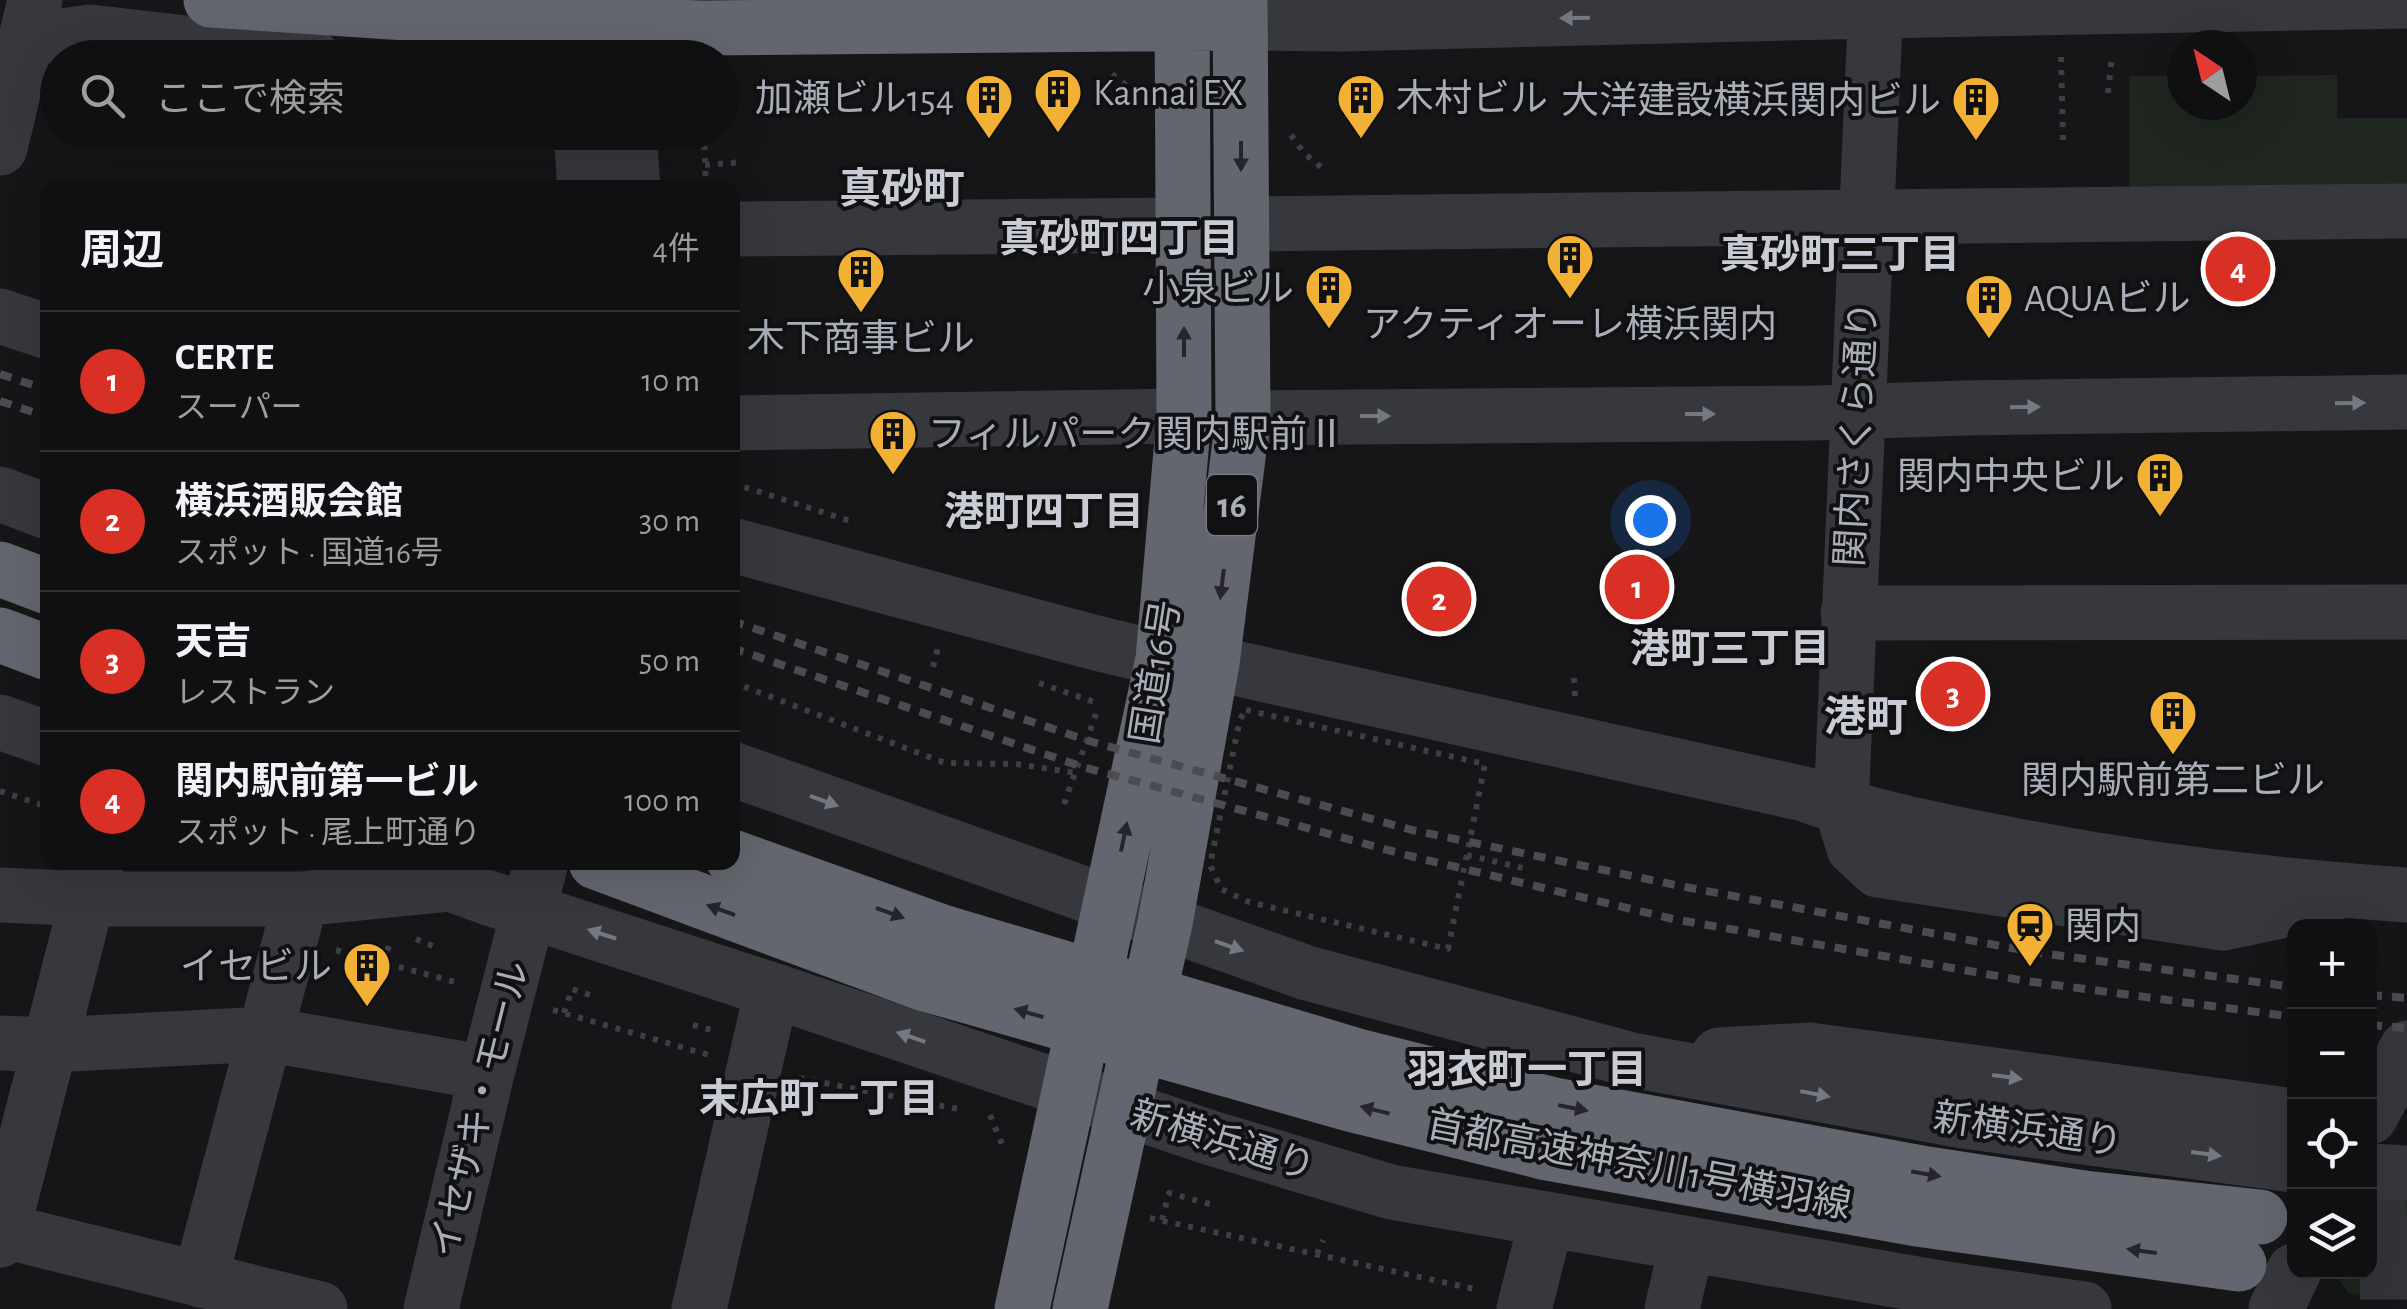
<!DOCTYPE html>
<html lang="ja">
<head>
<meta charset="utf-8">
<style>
  body { margin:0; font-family:"Alegreya Sans","Noto Sans JP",sans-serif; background:#1e1e20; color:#f1f3f6 }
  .controls { position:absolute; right:30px; bottom:30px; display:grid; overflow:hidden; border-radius:20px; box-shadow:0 10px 40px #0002 }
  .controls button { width:90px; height:90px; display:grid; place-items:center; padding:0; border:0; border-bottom:2px solid #303032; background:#101012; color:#f1f3f6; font:50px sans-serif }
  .compass { position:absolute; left:2167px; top:30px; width:90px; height:90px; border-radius:50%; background:#101012; box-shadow:0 10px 40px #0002; rotate:325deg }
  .you { position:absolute; left:1650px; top:520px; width:35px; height:35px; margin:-25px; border:8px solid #fff; border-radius:50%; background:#1a73e8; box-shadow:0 0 0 15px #1a73e833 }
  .badge { display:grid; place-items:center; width:65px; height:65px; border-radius:50%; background:#d93025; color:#fff; font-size:32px; font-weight:700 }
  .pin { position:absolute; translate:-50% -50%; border:5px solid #fff; box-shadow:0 2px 10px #0006 }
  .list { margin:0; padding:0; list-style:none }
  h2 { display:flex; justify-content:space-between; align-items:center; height:130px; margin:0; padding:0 40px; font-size:42px }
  h2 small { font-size:32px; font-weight:400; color:#9c9d9f }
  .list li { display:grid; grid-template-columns:65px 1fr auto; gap:30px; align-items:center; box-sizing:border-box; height:140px; padding:0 40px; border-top:2px solid #303032 }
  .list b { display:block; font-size:38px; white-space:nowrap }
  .list p { margin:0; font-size:32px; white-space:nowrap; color:#9c9d9f }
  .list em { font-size:32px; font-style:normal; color:#9c9d9f }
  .icon { flex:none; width:55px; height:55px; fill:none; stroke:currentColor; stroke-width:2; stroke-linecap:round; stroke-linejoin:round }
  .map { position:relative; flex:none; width:2407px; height:1309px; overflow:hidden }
  .search { position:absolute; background:#101012; box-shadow:0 10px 40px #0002; left:40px; top:40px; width:700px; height:110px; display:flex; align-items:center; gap:25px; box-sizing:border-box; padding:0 35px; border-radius:55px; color:#9c9d9f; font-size:38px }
  .panel { position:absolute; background:#101012; box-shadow:0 10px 40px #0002; left:40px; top:180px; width:700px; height:690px; border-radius:20px }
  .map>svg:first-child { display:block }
  .green { fill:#1e261f }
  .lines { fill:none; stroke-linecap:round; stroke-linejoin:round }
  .highway-tunnel { stroke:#333438; stroke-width:55; stroke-dasharray:55 28; stroke-linecap:butt }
  .path { stroke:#3d3f44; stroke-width:6; stroke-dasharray:5 8; stroke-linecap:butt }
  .minor { stroke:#37383d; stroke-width:55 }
  .highway { stroke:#63666e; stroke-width:55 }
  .rail { stroke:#4a4c52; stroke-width:8; stroke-dasharray:12 10; stroke-linecap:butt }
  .highway-bridge { stroke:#63666e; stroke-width:55 }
  .oneway { fill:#757881 }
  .oneway2 { fill:#26262a }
  .labels { text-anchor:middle; stroke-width:8; stroke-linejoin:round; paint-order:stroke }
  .shield { fill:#111113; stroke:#7b7e86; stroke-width:2.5 }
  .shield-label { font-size:35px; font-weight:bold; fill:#a8adb8 }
  .poi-label { font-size:38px; fill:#a8adb8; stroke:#111113; text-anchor:start }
  .street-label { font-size:38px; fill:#a8adb8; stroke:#111113 }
  .neighbourhood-label { font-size:40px; font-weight:bold; fill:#c9ccd4; stroke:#111113 }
  .quarter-label { font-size:42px; font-weight:bold; fill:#c9ccd4; stroke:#111113 }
</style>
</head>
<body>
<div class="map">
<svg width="2407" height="1309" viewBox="0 0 2407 1309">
  <rect width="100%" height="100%" fill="#161618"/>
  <path class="green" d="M2337,75V118H2407V192H2129V76H2182V105H2242V76Z
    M2375,1198H2407V1289L2403,1299L2348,1293L2335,1274V1272H2370V1203Z"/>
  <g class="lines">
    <path class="highway-tunnel" d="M2370,1222L2407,1221
      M2360,1272H2407"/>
    <path class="path" d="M2061,57L2063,140
      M1112,74L1133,91
      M2108,93L2112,54
      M704,132L706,188
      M1291,135L1304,153L1327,172
      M705,165L742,162
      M732,483L856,523
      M933,667L938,648
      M1574,678L1575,696
      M732,682L945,763L1016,764L1077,773
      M1039,683L1100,704
      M1246,710L1485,764L1448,949L1249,902L1221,889L1210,865L1240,719Z
      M0,791L48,807
      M1064,804L1096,714
      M1467,855L1527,869
      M416,939L433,946
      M336,950L459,983
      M383,963L391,940
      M553,1010L709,1055
      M564,1013L572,989L590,995
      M693,1025L716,1031
      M799,1078L958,1109
      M990,1115L1004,1149
      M1150,1218L1479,1290
      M1162,1220L1169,1193L1217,1206
      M1317,1254L1323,1240"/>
    <path class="minor" d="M1876,0C1863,269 1852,538 1841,807L1854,848L1878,870L2223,923L2299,907L2340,890
      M1240,23L1342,24L1875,11L2407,1
      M56,37L90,32L314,58
      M581,132L585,188
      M629,132L633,188
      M0,148L35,0
      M1242,224L2407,211
      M732,229L1184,225
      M0,316L48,332
      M1243,418L1814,413L1965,408L2407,402
      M732,423L1184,416
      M0,494L48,512
      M732,545L1096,643L1163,659
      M1848,613L2407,612
      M1212,663L1804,794C1866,816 1932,829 1997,842C2132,869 2269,886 2407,895
      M0,722L48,739
      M732,769L1307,973L1632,1060L1963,1121L2294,1165
      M390,862L486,897L772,990L1211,1138L1391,1192L1946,1289L2084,1309
      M0,895L88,899H301L441,885
      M0,1043L51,1045L265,1034L487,1073
      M1719,1055L1810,1050L2294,1116
      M2370,1117L2407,1048
      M2370,1171L2407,1173
      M0,1230L320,1309
      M0,1240L96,865
      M200,1280L301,899
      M431,1309L487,1073L541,862
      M699,1309L772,990
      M1524,1309L1547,1219
      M1672,1309L1687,1244
      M2276,1309L2294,1271"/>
    <path class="highway" d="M211,0L571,24L702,28L1240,23
      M0,569L48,587
      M0,635L48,653
      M732,857L939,931L1361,1057L1554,1105L1927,1174L2084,1198L2260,1217
      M596,862L922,983L1350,1104L1547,1153L1917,1219L2239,1264
      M1097,966L1163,659L1184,416L1182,0
      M1152,981L1165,923L1212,663L1243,418L1240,0
      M1022,1309L1079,1046
      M1080,1309L1134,1063"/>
    <path class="rail" d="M0,374L48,390
      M0,401L48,417
      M732,621L1089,741L1412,830L1680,886L2033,952L2294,987
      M732,648L1083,767L1410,856L1673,919L2026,981L2294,1017
      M2370,995L2407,998
      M2370,1025L2407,1028"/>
    <path class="highway-bridge" d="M1079,1046L1097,966
      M1134,1063L1152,981"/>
  </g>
  <defs><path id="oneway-solid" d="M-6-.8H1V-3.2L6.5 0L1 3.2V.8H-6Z" transform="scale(2.5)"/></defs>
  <g class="oneway">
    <use href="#oneway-solid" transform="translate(1575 18) rotate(179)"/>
    <use href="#oneway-solid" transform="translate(2350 403) rotate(-1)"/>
    <use href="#oneway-solid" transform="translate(2025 407) rotate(-1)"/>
    <use href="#oneway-solid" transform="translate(1700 414)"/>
    <use href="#oneway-solid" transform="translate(1375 416)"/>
    <use href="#oneway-solid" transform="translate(824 801) rotate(20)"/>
    <use href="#oneway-solid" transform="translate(602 934) rotate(-162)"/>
    <use href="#oneway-solid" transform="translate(1229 946) rotate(19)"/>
    <use href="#oneway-solid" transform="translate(911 1037) rotate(-161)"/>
    <use href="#oneway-solid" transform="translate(2007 1077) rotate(8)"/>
    <use href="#oneway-solid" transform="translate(1815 1094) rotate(11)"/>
    <use href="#oneway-solid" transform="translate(2206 1154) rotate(8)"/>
  </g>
  <g class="oneway2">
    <use href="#oneway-solid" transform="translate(1241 156) rotate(90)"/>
    <use href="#oneway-solid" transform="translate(1184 342) rotate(-90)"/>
    <use href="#oneway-solid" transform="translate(1222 584) rotate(97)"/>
    <use href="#oneway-solid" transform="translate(1124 837) rotate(-78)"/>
    <use href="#oneway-solid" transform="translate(721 910) rotate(-160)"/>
    <use href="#oneway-solid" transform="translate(890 913) rotate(20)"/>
    <use href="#oneway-solid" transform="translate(1029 1013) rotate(-164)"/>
    <use href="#oneway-solid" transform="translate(1573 1108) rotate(11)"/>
    <use href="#oneway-solid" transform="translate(1375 1110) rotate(-166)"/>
    <use href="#oneway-solid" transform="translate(1926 1174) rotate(10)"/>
    <use href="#oneway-solid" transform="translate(2142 1251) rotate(-172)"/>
  </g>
  <defs>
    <g id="building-pin" transform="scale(2.5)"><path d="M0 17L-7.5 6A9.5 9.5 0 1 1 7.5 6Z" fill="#f2b134" stroke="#111113"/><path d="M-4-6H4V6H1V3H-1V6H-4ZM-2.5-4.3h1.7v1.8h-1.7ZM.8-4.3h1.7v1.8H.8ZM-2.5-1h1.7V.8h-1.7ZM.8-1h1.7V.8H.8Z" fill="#111"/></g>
    <g id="station-pin" transform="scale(2.5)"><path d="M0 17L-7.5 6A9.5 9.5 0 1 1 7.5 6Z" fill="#f2b134" stroke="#111113"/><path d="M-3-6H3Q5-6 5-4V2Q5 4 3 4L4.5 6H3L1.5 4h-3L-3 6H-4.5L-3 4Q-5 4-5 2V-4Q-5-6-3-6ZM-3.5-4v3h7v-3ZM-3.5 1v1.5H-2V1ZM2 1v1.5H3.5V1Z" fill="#111"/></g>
  </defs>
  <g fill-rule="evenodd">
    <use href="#building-pin" x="1058" y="92"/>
    <use href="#building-pin" x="989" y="98"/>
    <use href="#building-pin" x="1361" y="98"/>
    <use href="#building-pin" x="1976" y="100"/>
    <use href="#building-pin" x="1570" y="258"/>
    <use href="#building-pin" x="861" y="272"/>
    <use href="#building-pin" x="1329" y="288"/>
    <use href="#building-pin" x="1989" y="298"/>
    <use href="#building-pin" x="893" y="434"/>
    <use href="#building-pin" x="2160" y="476"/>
    <use href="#building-pin" x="2173" y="714"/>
    <use href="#station-pin" x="2030" y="926"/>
    <use href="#building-pin" x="367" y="966"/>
  </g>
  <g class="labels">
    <rect class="shield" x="1207" y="475" width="50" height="60" rx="8"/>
    <g class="shield-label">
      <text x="1232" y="517">16</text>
    </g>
    <g class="poi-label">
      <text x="1093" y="105">Kannai EX</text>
      <text x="954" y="111" text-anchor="end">加瀬ビル154</text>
      <text x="1396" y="111">木村ビル</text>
      <text x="1941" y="113" text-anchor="end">大洋建設横浜関内ビル</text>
      <text x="1294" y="301" text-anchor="end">小泉ビル</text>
      <text x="2024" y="311">AQUAビル</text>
      <text x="1570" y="337" text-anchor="middle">アクティオーレ横浜関内</text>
      <text x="861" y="351" text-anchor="middle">木下商事ビル</text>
      <text x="928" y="447">フィルパーク関内駅前Ⅱ</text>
      <text x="2125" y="489" text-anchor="end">関内中央ビル</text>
      <text x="2173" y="793" text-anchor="middle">関内駅前第二ビル</text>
      <text x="2065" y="939">関内</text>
      <text x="332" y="979" text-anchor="end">イセビル</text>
    </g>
    <g class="street-label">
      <text transform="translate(1856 434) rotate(-87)" y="13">関内さくら通り</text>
      <text transform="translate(1155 672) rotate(-81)" y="13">国道16号</text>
      <text transform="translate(479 1109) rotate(-76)" y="13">イセザキ・モール</text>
      <text transform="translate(2028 1129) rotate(8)" y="13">新横浜通り</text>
      <text transform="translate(1223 1140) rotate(17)" y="13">新横浜通り</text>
      <text transform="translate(1639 1164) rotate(11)" y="13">首都高速神奈川1号横羽線</text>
    </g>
    <g class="neighbourhood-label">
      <text x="1119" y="252">真砂町四丁目</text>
      <text x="1840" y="268">真砂町三丁目</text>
      <text x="1044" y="525">港町四丁目</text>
      <text x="1730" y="662">港町三丁目</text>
      <text x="1527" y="1083">羽衣町一丁目</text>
      <text x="819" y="1112">末広町一丁目</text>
    </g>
    <g class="quarter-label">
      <text x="902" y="203">真砂町</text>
      <text x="1866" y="731">港町</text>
    </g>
  </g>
</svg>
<div class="controls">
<button>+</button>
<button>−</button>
<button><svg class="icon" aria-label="locate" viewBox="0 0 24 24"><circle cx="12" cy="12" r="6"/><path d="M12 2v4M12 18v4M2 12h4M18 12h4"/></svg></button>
<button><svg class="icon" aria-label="layers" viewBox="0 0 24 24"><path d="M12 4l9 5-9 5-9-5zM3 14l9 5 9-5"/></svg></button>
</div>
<svg class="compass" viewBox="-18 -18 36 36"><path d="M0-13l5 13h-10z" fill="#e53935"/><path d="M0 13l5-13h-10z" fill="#9c9d9f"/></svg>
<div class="you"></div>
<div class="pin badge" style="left:1637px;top:587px">1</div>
<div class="pin badge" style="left:1439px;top:599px">2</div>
<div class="pin badge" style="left:1953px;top:694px">3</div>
<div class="pin badge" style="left:2238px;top:269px">4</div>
<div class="search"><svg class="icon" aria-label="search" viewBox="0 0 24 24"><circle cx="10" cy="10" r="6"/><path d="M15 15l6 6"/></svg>ここで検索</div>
<section class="panel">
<h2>周辺<small>4件</small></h2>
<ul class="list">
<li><span class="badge">1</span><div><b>CERTE</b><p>スーパー</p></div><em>10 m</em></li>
<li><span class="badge">2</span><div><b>横浜酒販会館</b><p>スポット · 国道16号</p></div><em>30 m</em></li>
<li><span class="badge">3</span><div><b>天吉</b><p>レストラン</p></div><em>50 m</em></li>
<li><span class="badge">4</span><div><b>関内駅前第一ビル</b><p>スポット · 尾上町通り</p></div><em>100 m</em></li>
</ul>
</section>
</div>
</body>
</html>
